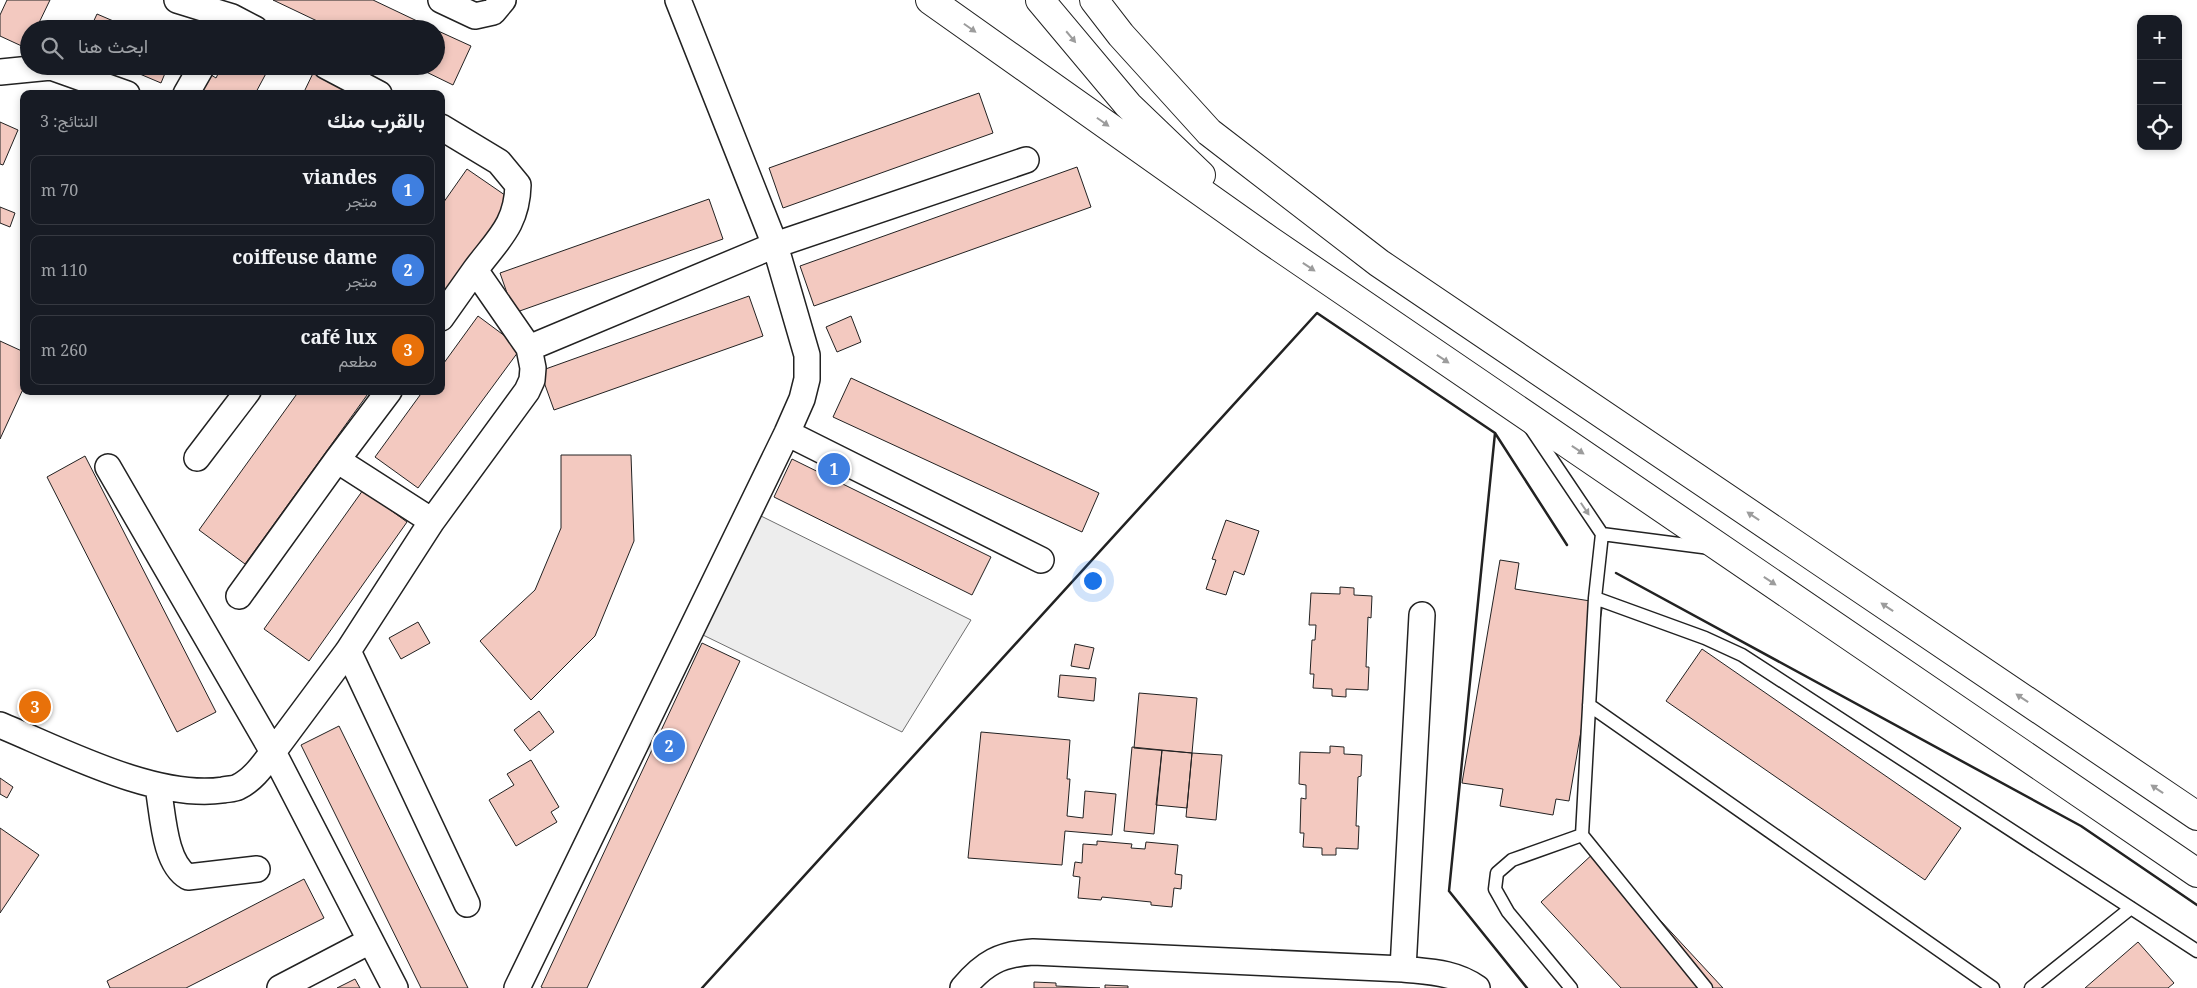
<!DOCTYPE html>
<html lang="ar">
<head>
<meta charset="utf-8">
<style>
  body { margin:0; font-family:"Noto Serif",Vazirmatn,serif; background:#242831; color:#f1f3f6; direction:rtl }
  .controls { position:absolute; right:15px; top:15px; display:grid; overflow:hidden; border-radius:10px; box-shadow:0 2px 8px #0003 }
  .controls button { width:45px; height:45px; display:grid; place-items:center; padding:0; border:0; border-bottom:1px solid #363941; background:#171b24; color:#f1f3f6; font:25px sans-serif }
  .you { position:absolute; left:1092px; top:580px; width:18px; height:18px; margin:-12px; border:4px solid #fff; border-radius:50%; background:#1a73e8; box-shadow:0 0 0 8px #1a73e833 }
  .badge { display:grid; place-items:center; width:32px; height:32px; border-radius:50%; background:#c62828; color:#fff; font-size:16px; font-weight:700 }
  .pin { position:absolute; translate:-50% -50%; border:2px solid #fff; box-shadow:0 1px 5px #0006 }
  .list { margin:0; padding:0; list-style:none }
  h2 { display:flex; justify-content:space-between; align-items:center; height:65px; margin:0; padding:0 20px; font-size:21px }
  h2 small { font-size:16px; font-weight:400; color:#9ea1a6 }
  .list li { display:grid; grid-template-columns:32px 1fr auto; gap:15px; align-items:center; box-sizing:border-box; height:70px; margin:0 10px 10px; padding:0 10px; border:1px solid #363941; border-radius:10px }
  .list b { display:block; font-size:19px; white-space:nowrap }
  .list p { margin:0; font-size:16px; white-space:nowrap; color:#9ea1a6 }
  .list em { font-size:16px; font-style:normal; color:#9ea1a6 }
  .icon { flex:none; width:28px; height:28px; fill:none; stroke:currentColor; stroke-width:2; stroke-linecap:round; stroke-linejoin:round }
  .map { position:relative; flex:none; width:2197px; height:988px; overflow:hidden; direction:ltr }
  .search { position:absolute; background:#171b24; box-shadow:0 2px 8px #0003; left:20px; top:20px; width:425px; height:55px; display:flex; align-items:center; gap:12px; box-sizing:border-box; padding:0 18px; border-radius:28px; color:#9ea1a6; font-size:19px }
  .panel { position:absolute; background:#171b24; box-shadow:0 2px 8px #0003; left:20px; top:90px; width:425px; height:305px; border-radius:10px; direction:rtl }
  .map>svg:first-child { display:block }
  .parking { fill:#ededed; stroke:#6f6f6f }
  .building { fill:#f3c9c0; stroke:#222 }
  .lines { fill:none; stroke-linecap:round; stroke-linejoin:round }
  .service-casing { stroke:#222; stroke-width:15 }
  .minor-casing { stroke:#222; stroke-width:28 }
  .trunk-casing { stroke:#222; stroke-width:30 }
  .service { stroke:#fff; stroke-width:12 }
  .minor { stroke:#fff; stroke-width:25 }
  .trunk { stroke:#fff; stroke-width:28 }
  .wall { stroke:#222; stroke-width:2.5 }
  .oneway { fill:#9c9c9c }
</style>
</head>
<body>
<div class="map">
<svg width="2197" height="988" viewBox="0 0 2197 988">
  <rect width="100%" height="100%" fill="#fff"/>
  <path class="parking" d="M759,515L971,620L902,732L703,635Z"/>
  <path class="building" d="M7,0H50L36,29H29V43L26,48L0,36V15Z
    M273,0H373L434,29H334Z
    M97,14L132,29H90Z
    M436,30L471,46L453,85L414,66H436Z
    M121,66H168L161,83Z
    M222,66H270L255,94H196L208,73L216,78Z
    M316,67L352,94H303Z
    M979,93L993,133L783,208L769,168Z
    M0,122L18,130L3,165L0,164Z
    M1077,167L1091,207L814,306L800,266Z
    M467,169L515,202L441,308V206Z
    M709,199L723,239L514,313L500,273Z
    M0,207L15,213L10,227L0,223Z
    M749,296L763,336L554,410L540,371Z
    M478,316L521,348L418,488L375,457L423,391H441V367Z
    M851,316L861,342L837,352L826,327Z
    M0,341L24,352V387L0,439Z
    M851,378L1099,493L1082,532L833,417Z
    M299,391H370L245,564L199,530Z
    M561,455H631L634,541L595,636L531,700L480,641L535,590L561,528Z
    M85,456L216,712L177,732L47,477Z
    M792,459L991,557L972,595L774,497Z
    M363,490L407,522L309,661L264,629Z
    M1226,520L1259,531L1244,575L1234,571L1226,595L1206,589L1216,560L1212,559Z
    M1500,560L1519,563L1515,589L1603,603L1569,801L1556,799L1553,815L1500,806L1503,789L1462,783Z
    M1340,587L1354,588V595L1372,596L1371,618L1368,617L1366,667H1369L1368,690L1346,689V697L1332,696V689L1313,688L1314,674H1310L1312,640H1315L1316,625H1309L1311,593L1340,594Z
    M418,622L430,643L401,659L389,638Z
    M702,643L740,661L587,988H543L541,987Z
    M1075,644L1094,648L1089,669L1071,666Z
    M1702,649L1961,828L1925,880L1666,701Z
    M1060,675L1096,678L1094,701L1058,697Z
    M1139,693L1197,698L1192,753L1134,748Z
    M539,711L554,732L530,751L514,730Z
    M339,726L468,988H421L301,745Z
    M981,732L1070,740L1067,779H1070L1067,816L1083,818L1085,791L1116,794L1112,835L1065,831L1062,865L968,858Z
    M1330,746L1344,747V754L1362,755L1361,776L1358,777L1356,826H1359L1358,849L1336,848V855H1322V848L1303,847L1304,833H1300L1301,798L1306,799V785L1299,784L1300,752L1330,753Z
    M1132,747L1162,750L1154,834L1124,831Z
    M1162,750L1192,753L1187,808L1156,805Z
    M1192,753L1222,755L1216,820L1186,817Z
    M531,760L559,807L551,812L557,822L516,846L489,800L514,785L507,774Z
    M0,778L13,787L7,798L0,794Z
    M0,828L39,855L0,913Z
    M1097,841L1132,844L1131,848L1145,849L1146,842L1178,845L1175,874L1182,875L1181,889L1174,888L1172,907L1151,905V902L1102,897L1101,900L1078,898L1080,877L1073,876L1075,862L1082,863L1083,844L1097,845Z
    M1596,851L1723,988H1621L1541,902Z
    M304,879L324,918L186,988H110L107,981Z
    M2138,942L2174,983L2168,988H2085Z
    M355,979L360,988H337Z
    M1034,982L1056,983V986L1100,988H1034Z
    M1105,985L1128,986V988H1105Z"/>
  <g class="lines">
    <g class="service-casing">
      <path id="service" d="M1530,427L1602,534L1710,548
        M1602,534L1595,598L1582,835L1706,988
        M1595,598L1705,638L1742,655L2197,951
        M1589,705L1993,988
        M1571,988L1508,912L1495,889L1497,873L1512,860L1582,835
        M2031,988L2131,908"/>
    </g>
    <g class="minor-casing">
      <path id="minor" d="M177,0L232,17L255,29
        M441,0L475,16L493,12L503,0
        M326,66L379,94
        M0,72L51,67L127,94
        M186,94L202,66
        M441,318L475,270
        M529,348L775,245L1026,160
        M787,433L1041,560
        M197,458L248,391
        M337,460L432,521
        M108,467L273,752L348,651L432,521L527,391L532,380L533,368L529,348L475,270C498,239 517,225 518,185L499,162L441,127
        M239,596L337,460L389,391
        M348,651L467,904
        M0,725C63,751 156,800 223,790C228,789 234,789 238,787C253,780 263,765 273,752L395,988
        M158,787C163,814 164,863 188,877L257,869
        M1403,969L1422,615
        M280,988L370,941
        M517,988L787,433L802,399L807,379V355L775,245L678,0
        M963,988C984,963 1000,954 1033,952L1403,969C1430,972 1454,972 1477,988"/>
    </g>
    <g class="trunk-casing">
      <path id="trunk" d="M930,0L1269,240L2197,873
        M1040,0L1128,105L1201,175
        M1094,0L1121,35L1209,132L1379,263L2197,816"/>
    </g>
    <use href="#service" class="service"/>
    <use href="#minor" class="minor"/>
    <use href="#trunk" class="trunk"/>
    <path class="wall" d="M1495,433L1449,891L1527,988
      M1616,573L2081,826L2197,905
      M702,988L1317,313L1495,433L1567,545"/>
  </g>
  <defs><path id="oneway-solid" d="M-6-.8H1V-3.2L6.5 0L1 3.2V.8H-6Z" transform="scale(1.25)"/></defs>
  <g class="oneway">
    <use href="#oneway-solid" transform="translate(970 28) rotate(35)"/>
    <use href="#oneway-solid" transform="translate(1071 37) rotate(50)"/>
    <use href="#oneway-solid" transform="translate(1103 122) rotate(35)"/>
    <use href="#oneway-solid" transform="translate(1309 267) rotate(34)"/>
    <use href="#oneway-solid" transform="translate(1443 359) rotate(34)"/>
    <use href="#oneway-solid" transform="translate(1578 450) rotate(34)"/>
    <use href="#oneway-solid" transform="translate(1585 509) rotate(56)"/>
    <use href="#oneway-solid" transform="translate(1753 516) rotate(-146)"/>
    <use href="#oneway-solid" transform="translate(1770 581) rotate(34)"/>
    <use href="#oneway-solid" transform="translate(1887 607) rotate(-146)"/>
    <use href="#oneway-solid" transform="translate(2022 698) rotate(-146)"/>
    <use href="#oneway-solid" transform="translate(2157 789) rotate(-146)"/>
  </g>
</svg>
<div class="controls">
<button>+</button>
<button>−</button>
<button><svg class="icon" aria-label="locate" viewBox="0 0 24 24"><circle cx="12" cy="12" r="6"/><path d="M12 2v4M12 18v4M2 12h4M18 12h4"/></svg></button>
</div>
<div class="you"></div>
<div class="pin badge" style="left:834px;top:469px;background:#3f7fe0">1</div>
<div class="pin badge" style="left:669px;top:746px;background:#3f7fe0">2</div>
<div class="pin badge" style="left:35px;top:707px;background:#e8710a">3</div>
<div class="search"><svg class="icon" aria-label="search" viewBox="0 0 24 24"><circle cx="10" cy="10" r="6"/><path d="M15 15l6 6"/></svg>ابحث هنا</div>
<section class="panel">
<h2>بالقرب منك<small>النتائج: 3</small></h2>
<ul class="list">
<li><span class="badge" style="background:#3f7fe0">1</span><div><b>viandes</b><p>متجر</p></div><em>70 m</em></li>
<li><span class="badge" style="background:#3f7fe0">2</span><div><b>coiffeuse dame</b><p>متجر</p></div><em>110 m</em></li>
<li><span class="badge" style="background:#e8710a">3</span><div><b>café lux</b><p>مطعم</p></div><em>260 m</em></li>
</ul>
</section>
</div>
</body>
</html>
